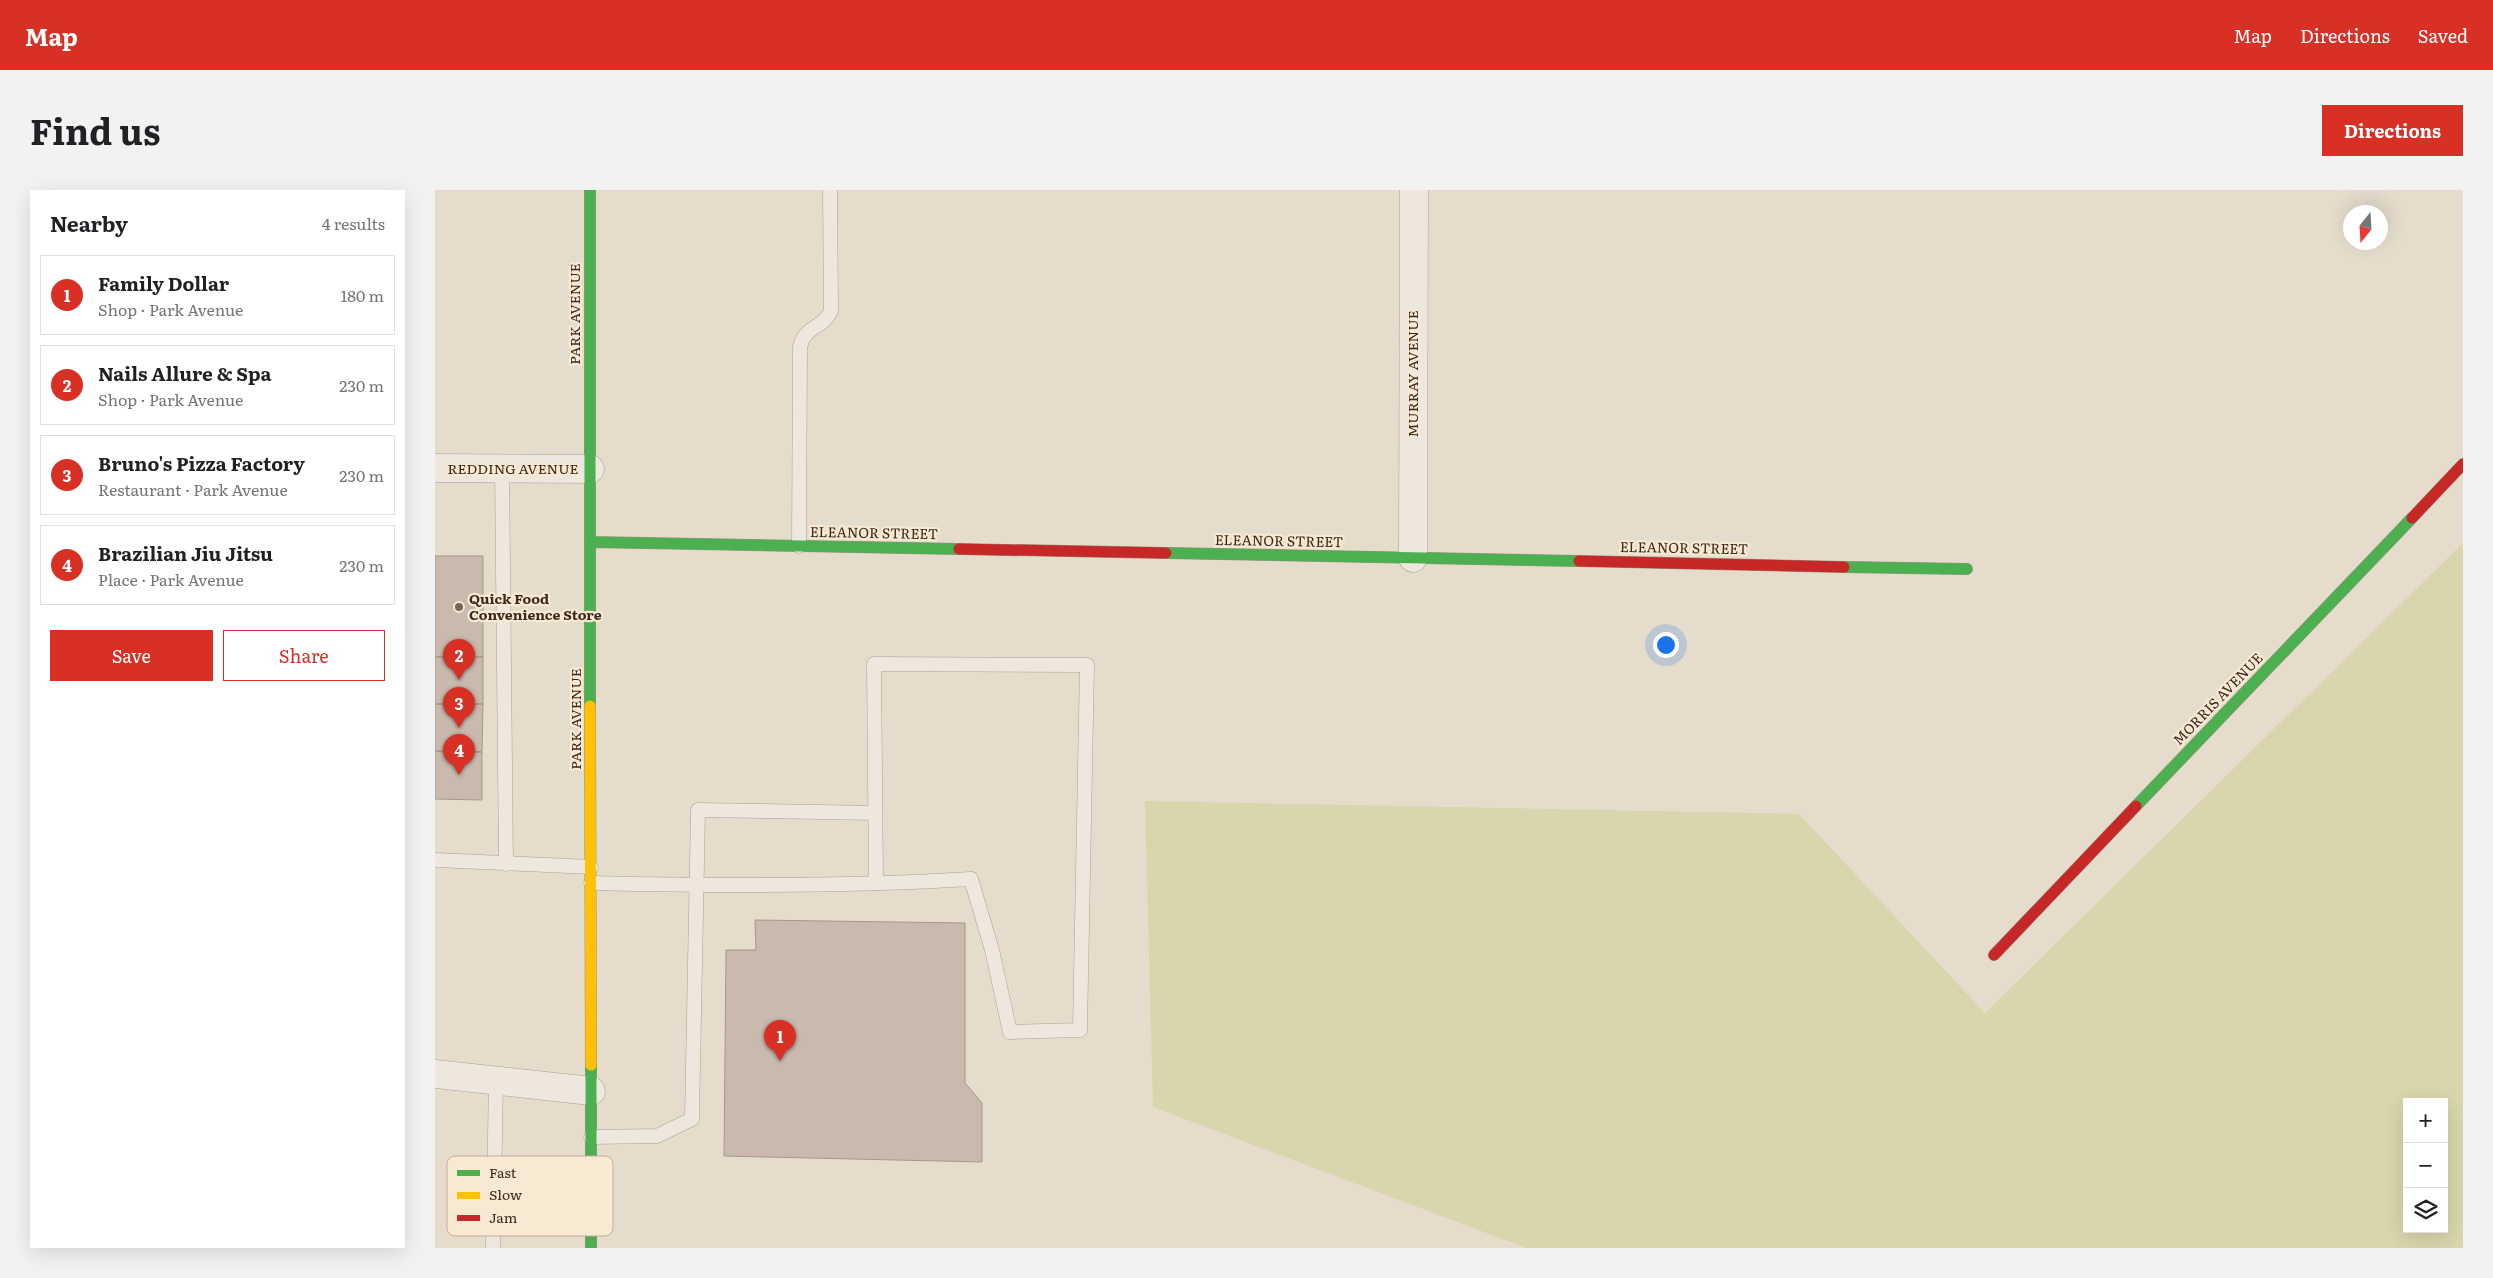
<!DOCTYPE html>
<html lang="en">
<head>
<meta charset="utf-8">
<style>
  body { margin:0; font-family:Literata,serif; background:#f2f2f2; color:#202124 }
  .controls { position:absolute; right:15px; bottom:15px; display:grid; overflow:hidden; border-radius:0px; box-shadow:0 5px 20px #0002 }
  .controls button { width:45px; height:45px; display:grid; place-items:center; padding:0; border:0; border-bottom:1px solid #e0e0e0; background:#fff; color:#202124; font:25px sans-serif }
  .compass { position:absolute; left:1908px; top:15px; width:45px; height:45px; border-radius:50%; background:#fff; box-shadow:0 5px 20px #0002; rotate:198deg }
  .you { position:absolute; left:1230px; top:454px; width:18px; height:18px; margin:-12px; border:4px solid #fff; border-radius:50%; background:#1a73e8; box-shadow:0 0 0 8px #1a73e833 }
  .badge { display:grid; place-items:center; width:32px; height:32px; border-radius:50%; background:#d93025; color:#fff; font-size:16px; font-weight:700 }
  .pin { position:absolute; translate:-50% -41px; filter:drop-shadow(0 1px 2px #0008) }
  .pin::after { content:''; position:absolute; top:26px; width:18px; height:15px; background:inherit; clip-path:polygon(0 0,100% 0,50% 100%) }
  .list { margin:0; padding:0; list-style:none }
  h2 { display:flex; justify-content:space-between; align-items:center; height:65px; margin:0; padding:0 20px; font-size:21px }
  h2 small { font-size:16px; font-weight:400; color:#757577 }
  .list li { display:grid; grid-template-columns:32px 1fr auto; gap:15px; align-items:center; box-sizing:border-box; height:80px; margin:0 10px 10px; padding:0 10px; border:1px solid #e0e0e0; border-radius:0px }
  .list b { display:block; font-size:19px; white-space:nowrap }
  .list p { margin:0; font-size:16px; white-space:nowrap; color:#757577 }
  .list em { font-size:16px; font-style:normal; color:#757577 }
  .actions { display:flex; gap:10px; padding:15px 20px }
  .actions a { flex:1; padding:11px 0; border:1px solid #d93025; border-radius:0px; text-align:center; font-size:18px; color:#d93025 }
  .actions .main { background:#d93025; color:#fff }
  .icon { flex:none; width:28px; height:28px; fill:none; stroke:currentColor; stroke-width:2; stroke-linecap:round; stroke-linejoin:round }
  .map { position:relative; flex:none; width:2028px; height:1058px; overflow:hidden; border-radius:0px }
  header { display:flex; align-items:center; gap:30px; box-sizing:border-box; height:70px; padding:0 25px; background:#d93025; color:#fff }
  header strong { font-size:24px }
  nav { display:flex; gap:28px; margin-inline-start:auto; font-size:18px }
  .intro { display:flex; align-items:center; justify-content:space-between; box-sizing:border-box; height:120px; padding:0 30px }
  h1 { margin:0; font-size:35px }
  .button { padding:12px 22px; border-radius:0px; background:#d93025; color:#fff; font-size:18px; font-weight:700 }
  main { display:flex; gap:30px; padding:0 30px }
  aside { flex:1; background:#fff; border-radius:0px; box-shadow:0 5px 20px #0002 }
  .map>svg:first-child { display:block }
  .green { fill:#d9d5ad; fill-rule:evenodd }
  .building { fill:#cab9ad; stroke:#a6978b }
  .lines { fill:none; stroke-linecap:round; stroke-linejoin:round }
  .lane-casing { stroke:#aba195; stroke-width:15 }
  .street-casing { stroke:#aba195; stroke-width:29 }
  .fast-casing { stroke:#9b9186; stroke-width:12 }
  .slow-casing { stroke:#9b9186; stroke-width:12 }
  .jam-casing { stroke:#9b9186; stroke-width:12 }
  .lane { stroke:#eee7de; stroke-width:14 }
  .street { stroke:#eee7de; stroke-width:28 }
  .fast { stroke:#4caf50; stroke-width:11 }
  .slow { stroke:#ffc107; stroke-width:11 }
  .jam { stroke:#c62828; stroke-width:11 }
  .poi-dot { fill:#77675a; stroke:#f8e9d2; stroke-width:2 }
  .labels { text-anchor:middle; stroke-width:4.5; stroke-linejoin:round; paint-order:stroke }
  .street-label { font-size:14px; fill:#3b281d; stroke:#f8e9d2 }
  .poi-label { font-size:14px; font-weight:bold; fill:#3b281d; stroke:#f8e9d2; text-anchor:start }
  .key { fill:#f8e9d2; stroke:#bfaf9c; stroke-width:1 }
  .key-label { font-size:14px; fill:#3b281d }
</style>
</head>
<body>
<header>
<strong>Map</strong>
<nav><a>Map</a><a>Directions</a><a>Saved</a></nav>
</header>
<div class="intro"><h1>Find us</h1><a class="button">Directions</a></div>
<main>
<aside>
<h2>Nearby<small>4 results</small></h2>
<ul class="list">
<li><span class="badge">1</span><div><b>Family Dollar</b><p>Shop · Park Avenue</p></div><em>180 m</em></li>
<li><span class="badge">2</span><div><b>Nails Allure &amp; Spa</b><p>Shop · Park Avenue</p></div><em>230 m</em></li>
<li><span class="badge">3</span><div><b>Bruno's Pizza Factory</b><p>Restaurant · Park Avenue</p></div><em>230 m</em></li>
<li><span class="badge">4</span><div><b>Brazilian Jiu Jitsu</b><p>Place · Park Avenue</p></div><em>230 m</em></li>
</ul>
<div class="actions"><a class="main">Save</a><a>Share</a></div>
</aside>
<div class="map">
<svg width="2028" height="1058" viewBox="0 0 2028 1058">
  <rect width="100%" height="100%" fill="#e6dccc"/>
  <path class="green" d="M2028,353V1058H1091L718,917L710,611L1364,624L1550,823ZM1972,912H2009V1039H1972Z"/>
  <path class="building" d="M0,366H48V467H0Z
    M0,467H48V514H0Z
    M0,514H48L47,562L0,561Z
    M0,561L47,562V610L0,609Z
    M320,730L530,733V893L547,913V972L289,966L291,760H321Z"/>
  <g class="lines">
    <g class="lane-casing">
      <path id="lane" d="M67,278L71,674
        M364,356L365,157C370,135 388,139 396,121L395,0
        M0,670L156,677
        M156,693C282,696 410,697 536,689L557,760L575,842L645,840L652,475L439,474L441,693
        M156,947L222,946L257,929L263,620L440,623
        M58,1058L61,891"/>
    </g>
    <g class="street-casing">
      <path id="street" d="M0,278L155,279
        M978,368L979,0
        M0,884L156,901"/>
    </g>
    <g class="fast-casing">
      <path id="fast" d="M155,0V516
        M155,352L524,359
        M731,363L1144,371
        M1409,377L1532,379
        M1701,616L1977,328
        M156,875V1058"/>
    </g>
    <g class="slow-casing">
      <path id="slow" d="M155,516L156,875"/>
    </g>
    <g class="jam-casing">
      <path id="jam" d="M1977,328L2028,274
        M524,359L731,363
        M1144,371L1409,377
        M1559,765L1701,616"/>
    </g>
    <use href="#lane" class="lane"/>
    <use href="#street" class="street"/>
    <use href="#fast" class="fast"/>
    <use href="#slow" class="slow"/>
    <use href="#jam" class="jam"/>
  </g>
  <circle class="poi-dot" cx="24" cy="417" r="5"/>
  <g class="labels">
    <g class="street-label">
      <text transform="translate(140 124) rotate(-90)" y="5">PARK AVENUE</text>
      <text transform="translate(978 184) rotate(-90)" y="5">MURRAY AVENUE</text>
      <text x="78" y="284">REDDING AVENUE</text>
      <text transform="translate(439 343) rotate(1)" y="5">ELEANOR STREET</text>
      <text transform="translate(844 351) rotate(1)" y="5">ELEANOR STREET</text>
      <text transform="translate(1249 358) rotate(1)" y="5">ELEANOR STREET</text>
      <text transform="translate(1783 509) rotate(-46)" y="5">MORRIS AVENUE</text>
      <text transform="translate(141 529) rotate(-90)" y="5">PARK AVENUE</text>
    </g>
    <g class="poi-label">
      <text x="34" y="414">Quick Food<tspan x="34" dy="16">Convenience Store</tspan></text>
    </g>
  </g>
  <rect x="12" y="966" width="166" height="80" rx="8" class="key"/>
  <rect x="22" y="980" width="23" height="6" fill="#4caf50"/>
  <rect x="22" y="1002" width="23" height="7" fill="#ffc107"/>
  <rect x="22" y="1025" width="23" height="6" fill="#c62828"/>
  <g class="key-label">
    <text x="54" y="988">Fast</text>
    <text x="54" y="1010">Slow</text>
    <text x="54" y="1033">Jam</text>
  </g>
</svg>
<div class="controls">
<button>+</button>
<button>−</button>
<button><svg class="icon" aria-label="layers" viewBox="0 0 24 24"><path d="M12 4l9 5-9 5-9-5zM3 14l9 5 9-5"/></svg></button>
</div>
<svg class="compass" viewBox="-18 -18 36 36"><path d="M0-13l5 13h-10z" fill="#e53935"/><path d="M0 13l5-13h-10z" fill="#757577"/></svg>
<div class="you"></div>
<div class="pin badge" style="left:345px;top:871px">1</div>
<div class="pin badge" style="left:24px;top:490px">2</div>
<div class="pin badge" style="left:24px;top:538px">3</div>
<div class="pin badge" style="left:24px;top:585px">4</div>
</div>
</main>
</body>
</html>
